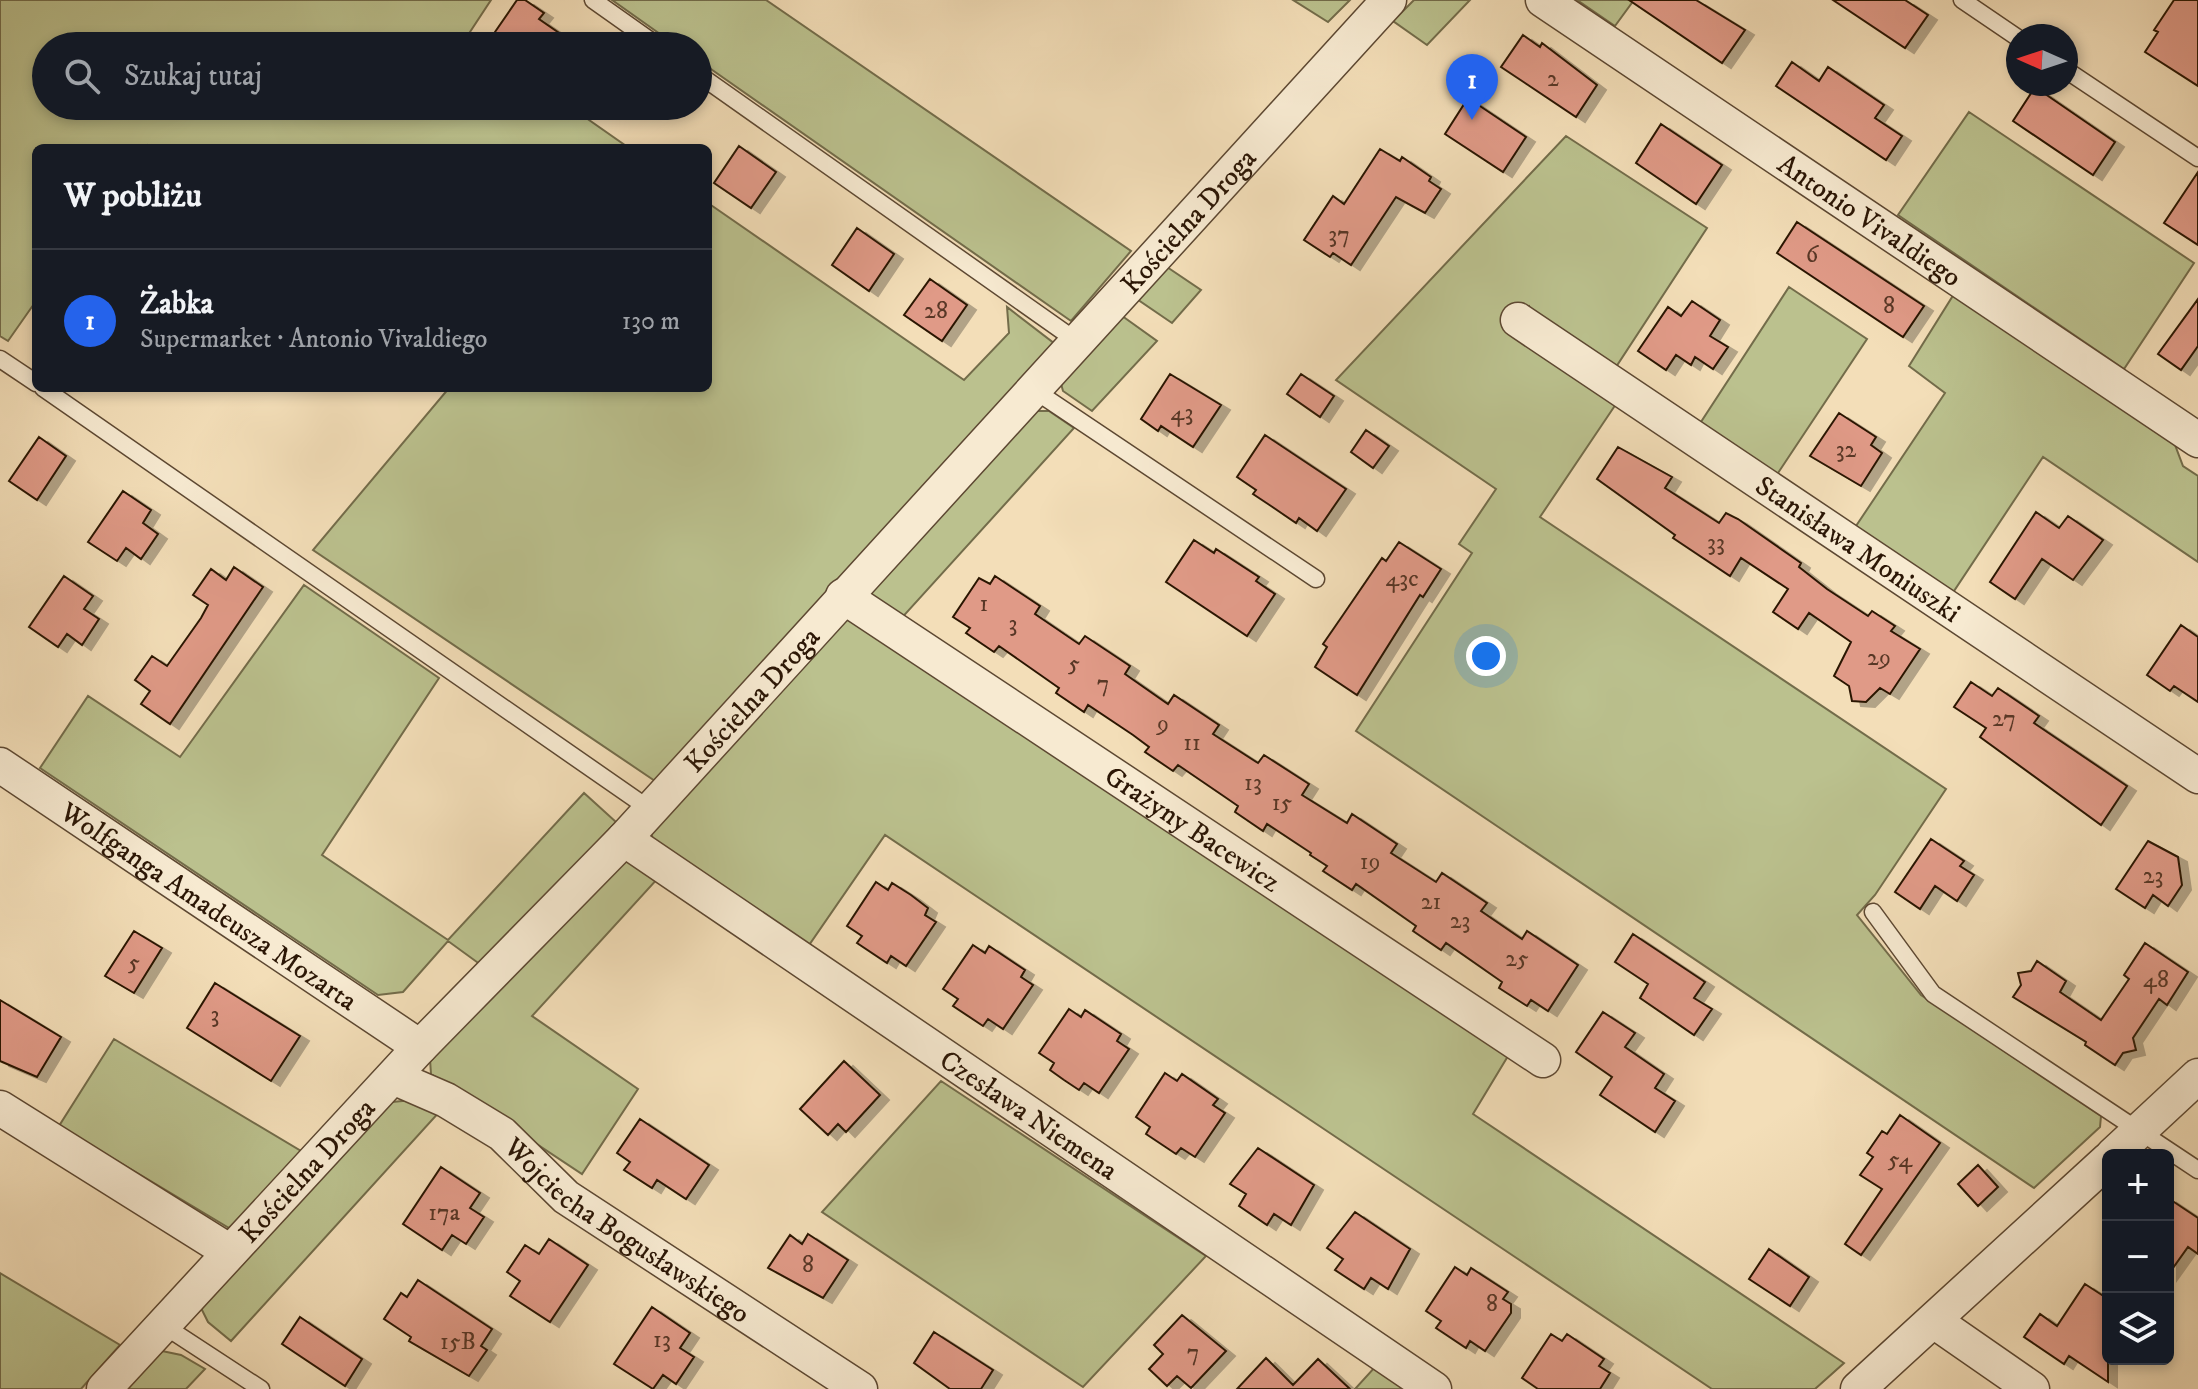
<!DOCTYPE html>
<html lang="pl">
<head>
<meta charset="utf-8">
<style>
  body { margin:0; font-family:"IM FELL DW Pica",serif; background:#20242c; color:#f1f3f6 }
  .controls { position:absolute; right:24px; bottom:24px; display:grid; overflow:hidden; border-radius:12px; box-shadow:0 4px 12px #0003 }
  .controls button { width:72px; height:72px; display:grid; place-items:center; padding:0; border:0; border-bottom:2px solid #363941; background:#171b24; color:#f1f3f6; font:40px sans-serif }
  .compass { position:absolute; left:2006px; top:24px; width:72px; height:72px; border-radius:50%; background:#171b24; box-shadow:0 4px 12px #0003; rotate:273deg }
  .you { position:absolute; left:1486px; top:656px; width:28px; height:28px; margin:-20px; border:6px solid #fff; border-radius:50%; background:#1a73e8; box-shadow:0 0 0 12px #1a73e833 }
  .badge { display:grid; place-items:center; width:52px; height:52px; border-radius:50%; background:#2563eb; color:#fff; font-size:26px; font-weight:700 }
  .pin { position:absolute; translate:-50% -66px; filter:drop-shadow(0 2px 4px #0008) }
  .pin::after { content:''; position:absolute; top:42px; width:28px; height:24px; background:inherit; clip-path:polygon(0 0,100% 0,50% 100%) }
  .list { margin:0; padding:0; list-style:none }
  h2 { display:flex; justify-content:space-between; align-items:center; height:104px; margin:0; padding:0 32px; font-size:34px }
  h2 small { font-size:26px; font-weight:400; color:#9ea1a6 }
  .list li { display:grid; grid-template-columns:52px 1fr auto; gap:24px; align-items:center; box-sizing:border-box; height:144px; padding:0 32px; border-top:2px solid #363941 }
  .list b { display:block; font-size:30px; white-space:nowrap }
  .list p { margin:0; font-size:26px; white-space:nowrap; color:#9ea1a6 }
  .list em { font-size:26px; font-style:normal; color:#9ea1a6 }
  .icon { flex:none; width:44px; height:44px; fill:none; stroke:currentColor; stroke-width:2; stroke-linecap:round; stroke-linejoin:round }
  .map { position:relative; flex:none; width:2198px; height:1389px; overflow:hidden }
  .search { position:absolute; background:#171b24; box-shadow:0 4px 12px #0003; left:32px; top:32px; width:680px; height:88px; display:flex; align-items:center; gap:20px; box-sizing:border-box; padding:0 28px; border-radius:44px; color:#9ea1a6; font-size:30px }
  .panel { position:absolute; background:#171b24; box-shadow:0 4px 12px #0003; left:32px; top:144px; width:680px; height:248px; border-radius:12px }
  .map>svg:first-child { display:block }
  .green { fill:#bbc18e; stroke:#736c4a; stroke-width:2 }
  .building { fill:#e09a87; stroke:#2b1605; stroke-width:2; filter:url(#shadow) }
  .lines { fill:none; stroke-linecap:round; stroke-linejoin:round }
  .service-casing { stroke:#5d4832; stroke-width:19 }
  .minor-casing { stroke:#5d4832; stroke-width:37 }
  .service { stroke:#f7ead1; stroke-width:16 }
  .minor { stroke:#f7ead1; stroke-width:34 }
  .labels { text-anchor:middle; stroke-width:6; stroke-linejoin:round; paint-order:stroke }
  .number-label { font-size:24px; fill:#583726 }
  .street-label { font-size:28px; fill:#2b1605; stroke:#f7ead1 }
</style>
</head>
<body>
<div class="map">
<svg width="2198" height="1389" viewBox="0 0 2198 1389">
  <defs>
    <filter id="shadow"><feDropShadow dx="9" dy="5" stdDeviation="0" flood-color="#0004"/></filter>
  </defs>
  <rect width="100%" height="100%" fill="#f3deb8"/>
  <filter id="stains"><feTurbulence type="fractalNoise" baseFrequency=".0025" numOctaves="4"/><feColorMatrix values="0 0 0 0 .2 0 0 0 0 .09 0 0 0 0 .02 0 0 0 .5 -.17"/></filter>
  <radialGradient id="worn" r=".72"><stop offset=".6" stop-color="#630" stop-opacity="0"/><stop offset="1" stop-color="#630" stop-opacity=".3"/></radialGradient>
  <path class="green" d="M0,0H491L468,35L483,46H46V106H569L629,148H153L148,145L145,148H36V301L8,341L0,336Z
    M612,0H766L1131,251L1071,321L698,60V46H677Z
    M1293,0H1350L1328,22Z
    M1414,0H1470L1427,45L1393,21Z
    M1577,0H1634L1615,26Z
    M1969,112L2194,263L2124,369L1898,215Z
    M1566,136L1707,228L1614,370L1529,313V306L1504,313L1616,404L1540,517L1946,789L1875,895L1857,915L1921,995L2101,1116L2100,1127L2034,1188L1356,731L1472,553L1459,544L1496,489L1336,380Z
    M708,203L964,380L1009,333L1007,307L1055,344L655,781L313,550L449,388H708Z
    M1164,265L1201,290L1172,323L1134,297Z
    M1789,287L1867,339L1776,476L1699,425Z
    M1954,294L2175,445L2183,466L2198,476V562L2043,457L1950,597L1854,529L1945,393L1909,366Z
    M1118,313L1157,341L1092,411L1063,391L1060,380Z
    M1032,411H1049L1074,428L899,621L872,599V581Z
    M304,585L439,678L322,855L448,940L584,793L616,822L481,965L448,941L403,992L378,995L40,768L88,696L180,757Z
    M845,612L1508,1056L1473,1114L1844,1363L1815,1389H1712L885,835L807,948L656,846L650,831Z
    M629,854L660,876L532,1016L638,1089L582,1174L431,1074L430,1059Z
    M114,1039L306,1154L229,1228L59,1126Z
    M941,1081L1206,1256L1083,1387L822,1212Z
    M413,1100L442,1109L231,1341L208,1322L201,1308L392,1102Z
    M0,1273L120,1345L81,1389H0Z
    M162,1351L181,1355L205,1369L186,1389H127Z
    M1375,1367L1408,1389H1355Z"/>
  <path class="building" d="M517,0H525L544,13L539,19L578,46H515L495,32Z
    M1629,0H1696L1745,30L1722,63Z
    M1833,0H1905L1928,15L1905,48Z
    M2174,0H2198V86L2145,52L2158,32L2154,30Z
    M1523,35L1540,47L1542,43L1597,85L1576,117L1501,67Z
    M1792,62L1819,81L1828,67L1884,105L1875,118L1902,136L1886,160L1776,86Z
    M2035,87L2115,142L2093,175L2013,121Z
    M1468,98L1526,137L1503,172L1445,134Z
    M1661,124L1722,165L1696,204L1636,163Z
    M739,146L776,172L751,208L714,183Z
    M1380,149L1400,161L1402,157L1431,177L1429,181L1441,189L1425,213L1396,197L1351,265L1333,253L1330,257L1304,240L1333,196L1344,204Z
    M2198,172V245L2164,223Z
    M1797,222L1924,306L1903,337L1777,253Z
    M857,228L894,254L869,291L832,265Z
    M930,279L967,305L942,341L904,315Z
    M2198,299V346L2181,370L2158,354Z
    M1692,301L1720,320L1710,336L1728,347L1713,369L1695,357L1691,365L1676,355L1666,370L1638,351L1668,307L1681,316Z
    M1170,374L1221,405L1193,447L1161,426L1158,431L1141,419Z
    M1301,374L1334,396L1320,417L1287,394Z
    M1839,413L1876,437L1871,445L1882,453L1861,486L1810,456Z
    M1366,430L1389,446L1373,468L1351,452Z
    M1265,435L1346,489L1317,531L1299,518L1296,523L1271,506L1253,494L1256,490L1237,477Z
    M39,437L66,456L37,500L9,481Z
    M1618,447L1672,477L1665,488L1719,523L1726,513L1738,519L1801,563L1799,567L1827,589L1868,616L1872,611L1895,626L1891,631L1920,649L1890,694L1880,688L1866,702L1852,701L1849,686L1834,676L1851,642L1809,613L1798,629L1773,612L1788,589L1741,558L1730,576L1673,538L1675,535L1597,479Z
    M123,491L151,510L143,523L158,534L141,559L126,548L117,561L88,542Z
    M2036,512L2059,528L2068,516L2103,540L2073,580L2042,559L2015,599L1990,582Z
    M1194,540L1214,553L1216,549L1259,577L1256,581L1275,594L1247,636L1166,582Z
    M1399,542L1441,569L1423,597L1420,595L1357,695L1315,667L1327,647L1323,644L1343,615L1382,558L1386,561Z
    M234,567L263,587L170,724L141,704L150,691L135,680L152,656L167,666L201,618L208,605L193,595L211,569L226,580Z
    M64,576L93,596L84,609L99,619L82,645L67,634L58,647L29,627Z
    M995,576L1040,606L1035,614L1079,644L1085,636L1130,666L1125,674L1168,704L1174,695L1219,725L1213,734L1258,763L1264,755L1309,784L1302,795L1347,823L1352,814L1397,844L1391,853L1436,882L1442,873L1487,903L1481,911L1522,939L1527,931L1578,965L1548,1011L1531,1000L1527,1006L1499,988L1502,982L1446,943L1441,950L1413,931L1416,926L1356,884L1352,890L1323,871L1327,866L1310,855L1311,853L1267,824L1263,831L1235,812L1238,806L1222,795L1178,765L1173,771L1145,752L1149,747L1133,735L1088,705L1084,712L1056,693L1059,688L999,646L994,652L966,633L970,628L953,617L979,578L990,584Z
    M2181,625L2198,637V702L2174,686L2170,691L2147,675Z
    M1971,682L1992,696L1998,688L2039,716L2034,723L2127,786L2101,825L1980,737L1986,728L1954,707Z
    M1931,839L1964,861L1960,866L1974,875L1957,901L1935,886L1920,909L1895,892Z
    M2148,841L2178,857L2182,885L2168,906L2153,895L2145,908L2116,889Z
    M876,882L888,890L892,883L911,895L928,908L925,915L936,922L906,966L891,956L887,963L857,943L862,936L847,926Z
    M134,931L162,948L134,993L105,976Z
    M1633,934L1705,982L1694,998L1712,1009L1694,1035L1640,998L1648,984L1615,962Z
    M2145,943L2188,972L2167,1005L2159,999L2133,1038L2136,1050L2123,1053L2115,1065L2085,1045L2086,1042L2013,997L2021,985L2018,973L2031,971L2037,961L2066,981L2060,992L2101,1020L2129,979L2124,975Z
    M973,945L985,953L989,946L1025,970L1021,977L1033,985L1003,1029L988,1019L983,1026L953,1006L958,999L943,989Z
    M215,983L300,1036L271,1081L187,1028Z
    M0,1000L61,1037L37,1077L0,1061Z
    M1069,1009L1081,1017L1085,1010L1121,1034L1117,1041L1129,1049L1099,1093L1084,1083L1079,1090L1064,1080L1050,1070L1054,1063L1039,1053Z
    M1603,1012L1635,1033L1625,1047L1664,1074L1655,1088L1675,1101L1655,1132L1600,1095L1612,1077L1576,1052Z
    M844,1061L880,1095L846,1132L838,1124L828,1135L800,1109Z
    M1165,1073L1177,1081L1182,1074L1218,1099L1213,1105L1225,1113L1195,1157L1181,1148L1176,1154L1146,1134L1150,1127L1136,1117Z
    M1900,1115L1940,1143L1861,1255L1845,1244L1882,1189L1860,1175L1873,1157L1867,1153L1882,1131L1887,1134Z
    M640,1119L709,1165L686,1199L657,1180L652,1188L624,1170L630,1162L617,1153Z
    M1258,1148L1314,1185L1291,1225L1274,1214L1267,1225L1239,1206L1246,1194L1230,1184Z
    M1978,1165L1998,1187L1978,1206L1958,1184Z
    M441,1167L480,1193L470,1208L484,1217L466,1244L452,1235L442,1250L403,1224Z
    M2168,1198L2198,1218V1254L2188,1247L2168,1275Z
    M1355,1212L1410,1249L1388,1289L1371,1278L1364,1289L1335,1270L1343,1259L1327,1248Z
    M808,1234L848,1260L823,1298L768,1268L790,1235L802,1244Z
    M549,1239L588,1265L550,1322L510,1296L520,1281L507,1272L525,1245L539,1254Z
    M1769,1249L1809,1277L1790,1306L1749,1279Z
    M1455,1267L1467,1275L1471,1268L1508,1292L1503,1299L1511,1304V1313L1485,1351L1470,1341L1466,1348L1436,1328L1441,1321L1426,1311Z
    M418,1280L492,1329L481,1346L487,1350L469,1376L409,1341L411,1337L384,1319L401,1293L407,1297Z
    M2085,1284L2108,1299V1382L2069,1356L2064,1364L2024,1337L2040,1314L2057,1326Z
    M652,1307L690,1333L680,1348L694,1357L676,1384L663,1375L653,1389L614,1364Z
    M1182,1315L1226,1351L1191,1388L1177,1376L1167,1386L1149,1369L1163,1354L1154,1345Z
    M300,1317L362,1359L345,1386L282,1344Z
    M934,1332L993,1370L981,1389H950L914,1363Z
    M1551,1334L1562,1341L1567,1334L1604,1359L1599,1366L1610,1373L1600,1389H1538L1522,1378Z
    M1266,1358L1293,1385L1318,1359L1350,1389H1237Z"/>
  <g class="lines">
    <g class="service-casing">
      <path id="service" d="M593,0L658,46
        M1962,0L2018,38
        M2066,70L2198,158
        M698,74L1078,342
        M0,359L36,383
        M43,388L648,808
        M1034,390L1316,579
        M1873,912L1933,994L2198,1170
        M163,1325L261,1389"/>
    </g>
    <g class="minor-casing">
      <g id="minor">
        <path id="s1" d="M1543,0L2198,440"/>
        <path id="s2" d="M1518,320L2198,776"/>
        <path id="s3" d="M843,596L1543,1060"/>
        <path id="s4" d="M0,765L420,1047"/>
        <path id="s5" d="M624,839L1434,1389"/>
        <path id="s6" d="M393,1077L446,1100L502,1134L566,1197L860,1389"/>
        <path d="M0,1108L230,1252"/>
        <path d="M2113,1155L2198,1076"/>
        <path d="M1934,1321L2032,1389"/>
        <path id="s7" d="M104,1389L420,1047L624,839L1389,0"/>
        <path d="M1858,1389L2108,1160"/>
      </g>
    </g>
    <use href="#service" class="service"/>
    <use href="#minor" class="minor"/>
  </g>
  <g class="labels">
    <g class="number-label">
      <text x="1553" y="86">2</text>
      <text x="1339" y="242">37</text>
      <text x="1812" y="262">6</text>
      <text x="1889" y="313">8</text>
      <text x="936" y="318">28</text>
      <text x="1182" y="420">43</text>
      <text x="1846" y="457">32</text>
      <text x="1716" y="550">33</text>
      <text x="1402" y="586">43c</text>
      <text x="984" y="611">1</text>
      <text x="1013" y="631">3</text>
      <text x="1879" y="665">29</text>
      <text x="1074" y="671">5</text>
      <text x="1103" y="691">7</text>
      <text x="2004" y="726">27</text>
      <text x="1163" y="731">9</text>
      <text x="1192" y="750">11</text>
      <text x="1253" y="790">13</text>
      <text x="1282" y="810">15</text>
      <text x="1370" y="869">19</text>
      <text x="2153" y="883">23</text>
      <text x="1431" y="909">21</text>
      <text x="1460" y="928">23</text>
      <text x="1517" y="966">25</text>
      <text x="134" y="970">5</text>
      <text x="2156" y="987">48</text>
      <text x="215" y="1022">3</text>
      <text x="1900" y="1167">54</text>
      <text x="444" y="1220">17a</text>
      <text x="808" y="1272">8</text>
      <text x="1492" y="1311">8</text>
      <text x="662" y="1347">13</text>
      <text x="458" y="1349">15B</text>
      <text x="1193" y="1360">7</text>
    </g>
    <g class="street-label">
      <text dy="10" stroke="none"><textPath href="#s7" startOffset="1594">Kościelna Droga</textPath></text>
      <text dy="10" stroke="none"><textPath href="#s1" startOffset="394">Antonio Vivaldiego</textPath></text>
      <text dy="10" stroke="none"><textPath href="#s2" startOffset="410">Stanisława Moniuszki</textPath></text>
      <text dy="10" stroke="none"><textPath href="#s7" startOffset="946">Kościelna Droga</textPath></text>
      <text dy="10" stroke="none"><textPath href="#s3" startOffset="420">Grażyny Bacewicz</textPath></text>
      <text dy="10" stroke="none"><textPath href="#s4" startOffset="252">Wolfganga Amadeusza Mozarta</textPath></text>
      <text dy="10" stroke="none"><textPath href="#s5" startOffset="490">Czesława Niemena</textPath></text>
      <text dy="10" stroke="none"><textPath href="#s7" startOffset="298">Kościelna Droga</textPath></text>
      <text dy="10" stroke="none"><textPath href="#s6" startOffset="282">Wojciecha Bogusławskiego</textPath></text>
    </g>
  </g>
  <rect width="100%" height="100%" filter="url(#stains)"/>
  <rect width="100%" height="100%" fill="url(#worn)"/>
</svg>
<div class="controls">
<button>+</button>
<button>−</button>
<button><svg class="icon" aria-label="layers" viewBox="0 0 24 24"><path d="M12 4l9 5-9 5-9-5zM3 14l9 5 9-5"/></svg></button>
</div>
<svg class="compass" viewBox="-18 -18 36 36"><path d="M0-13l5 13h-10z" fill="#e53935"/><path d="M0 13l5-13h-10z" fill="#9ea1a6"/></svg>
<div class="you"></div>
<div class="pin badge" style="left:1472px;top:120px">1</div>
<div class="search"><svg class="icon" aria-label="search" viewBox="0 0 24 24"><circle cx="10" cy="10" r="6"/><path d="M15 15l6 6"/></svg>Szukaj tutaj</div>
<section class="panel">
<h2>W pobliżu<small></small></h2>
<ul class="list">
<li><span class="badge">1</span><div><b>Żabka</b><p>Supermarket · Antonio Vivaldiego</p></div><em>130 m</em></li>
</ul>
</section>
</div>
</body>
</html>
